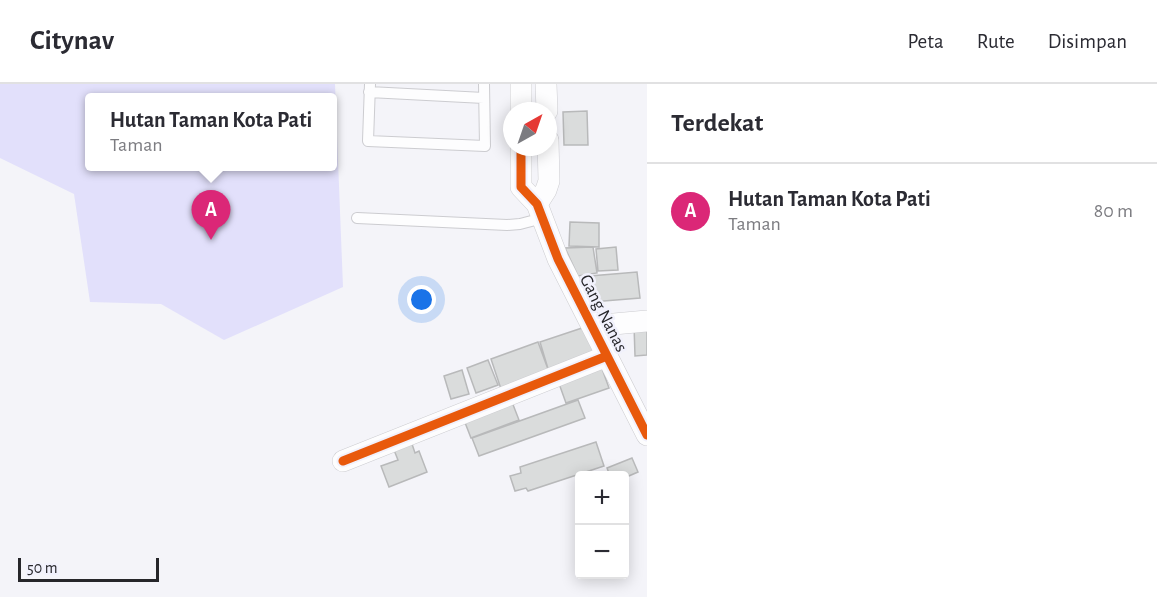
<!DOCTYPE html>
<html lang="id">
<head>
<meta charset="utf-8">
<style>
  body { margin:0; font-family:"Alegreya Sans",sans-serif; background:#f2f2f3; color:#2b2b33 }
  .controls { position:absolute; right:18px; bottom:18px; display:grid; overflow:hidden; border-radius:6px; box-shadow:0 3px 15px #0003 }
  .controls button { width:54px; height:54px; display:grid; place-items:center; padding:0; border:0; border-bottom:2px solid #e1e1e2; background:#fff; color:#2b2b33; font:30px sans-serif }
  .compass { position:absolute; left:503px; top:18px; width:54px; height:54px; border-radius:50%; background:#fff; box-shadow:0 3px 15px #0003; rotate:40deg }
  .scale { position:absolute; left:18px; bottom:15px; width:141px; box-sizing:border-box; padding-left:6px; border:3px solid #26262a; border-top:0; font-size:16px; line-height:21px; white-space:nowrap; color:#26262a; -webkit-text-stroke:4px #f1f1fc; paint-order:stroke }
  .you { position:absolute; left:422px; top:216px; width:21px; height:21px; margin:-15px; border:4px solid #fff; border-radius:50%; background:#1a73e8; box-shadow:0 0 0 9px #1a73e833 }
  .badge { display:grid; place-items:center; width:39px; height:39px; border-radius:50%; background:#db2777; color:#fff; font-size:20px; font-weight:700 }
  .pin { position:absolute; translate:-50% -50px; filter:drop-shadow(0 2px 3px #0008) }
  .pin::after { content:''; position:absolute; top:32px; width:21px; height:18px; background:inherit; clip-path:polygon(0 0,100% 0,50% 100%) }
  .popup { position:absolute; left:85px; top:9px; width:252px; height:78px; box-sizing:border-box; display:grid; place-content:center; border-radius:6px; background:#fff; filter:drop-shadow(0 2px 4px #0005); font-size:20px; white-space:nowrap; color:#7c7c81 }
  .popup b { font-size:22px; color:#2b2b33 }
  .popup::after { content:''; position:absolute; left:50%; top:100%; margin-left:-12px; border:12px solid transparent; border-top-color:#fff }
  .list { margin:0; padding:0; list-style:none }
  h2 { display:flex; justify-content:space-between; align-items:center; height:78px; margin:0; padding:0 24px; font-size:26px }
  h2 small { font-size:20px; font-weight:400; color:#7c7c81 }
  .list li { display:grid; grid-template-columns:39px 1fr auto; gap:18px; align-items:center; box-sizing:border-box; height:96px; padding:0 24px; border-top:2px solid #e1e1e2 }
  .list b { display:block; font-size:22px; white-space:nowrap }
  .list p { margin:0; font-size:20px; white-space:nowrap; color:#7c7c81 }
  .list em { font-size:20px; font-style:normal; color:#7c7c81 }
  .map { position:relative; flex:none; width:647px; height:513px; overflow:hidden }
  header { display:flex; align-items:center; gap:36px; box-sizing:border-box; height:84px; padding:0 30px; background:#fff; border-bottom:2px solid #e1e1e2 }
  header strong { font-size:28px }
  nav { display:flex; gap:33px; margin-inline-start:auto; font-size:21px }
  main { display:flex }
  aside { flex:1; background:#fff }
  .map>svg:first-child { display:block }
  .green { fill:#e2e0fb; fill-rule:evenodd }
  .building { fill:#dadcdc; stroke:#b8b9ba; stroke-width:1.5 }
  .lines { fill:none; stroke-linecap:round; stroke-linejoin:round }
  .lane-casing { stroke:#ccccd0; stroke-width:12 }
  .street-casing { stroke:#ccccd0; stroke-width:22 }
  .lane { stroke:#fdfdfe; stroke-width:10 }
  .street { stroke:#fdfdfe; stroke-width:21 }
  .cycleway-casing { stroke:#f1f1fc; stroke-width:13 }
  .cycleway { stroke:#e8590c; stroke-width:9 }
  .labels { text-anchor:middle; stroke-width:5; stroke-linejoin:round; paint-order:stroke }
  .street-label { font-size:18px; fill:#26262a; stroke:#f1f1fc }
</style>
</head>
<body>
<header>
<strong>Citynav</strong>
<nav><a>Peta</a><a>Rute</a><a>Disimpan</a></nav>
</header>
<main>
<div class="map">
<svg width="647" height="513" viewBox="0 0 647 513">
  <rect width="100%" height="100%" fill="#f4f4f9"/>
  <path class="green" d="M0,0H335L343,203L224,256L161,220L90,218L74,110L0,74ZM89,14H332V82H89Z"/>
  <path class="building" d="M587,27L588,61H564L563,28Z
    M570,138L599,139V163L569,162Z
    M593,163L597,189L578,192L565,164Z
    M616,163L618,186L598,187L596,165Z
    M637,188L640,214L592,218L590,192Z
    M634,241H647V271L635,272Z
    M588,242L597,272L549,288L540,258Z
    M538,258L549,288L501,305L491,275Z
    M488,276L498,301L476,309L467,284Z
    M600,279L609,304L566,319L557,294Z
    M462,286L469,310L451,315L444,292Z
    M578,316L585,334L479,372L472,354Z
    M512,318L519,336L471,354L464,336Z
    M596,358L604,382L528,407L526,404L515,407L510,392L521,389L520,383Z
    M412,360L415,369L419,367L427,388L389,403L381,382L398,376L394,366Z
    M632,374L638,388L624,394V392H610L607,384Z"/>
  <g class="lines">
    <g class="lane-casing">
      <path id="lane" d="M370,0L368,57L485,62L484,0
        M369,8L484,14
        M357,134L507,141L520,140L543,134"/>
    </g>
    <g class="street-casing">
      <path id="street" d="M546,0L547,27
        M521,27V0
        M521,63V103L537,120L558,175L647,351
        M537,120L546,106L549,97L548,56
        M592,242L647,237
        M343,377L607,272"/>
    </g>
    <use href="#lane" class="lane"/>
    <use href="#street" class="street"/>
    <g class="cycleway-casing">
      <path id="cycleway" d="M521,63V103L537,120L558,175L647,351
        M343,377L607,272"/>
    </g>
    <use href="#cycleway" class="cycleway"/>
  </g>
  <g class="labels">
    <g class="street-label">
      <text transform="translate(604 229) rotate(63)" y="6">Gang Nanas</text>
    </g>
  </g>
</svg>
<div class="controls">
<button>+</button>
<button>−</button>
</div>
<svg class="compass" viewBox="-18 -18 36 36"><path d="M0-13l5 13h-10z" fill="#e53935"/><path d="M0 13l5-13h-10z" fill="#7c7c81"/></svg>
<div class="scale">50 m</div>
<div class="you"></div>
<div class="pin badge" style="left:211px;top:156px">A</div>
<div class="popup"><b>Hutan Taman Kota Pati</b>Taman</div>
</div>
<aside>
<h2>Terdekat<small></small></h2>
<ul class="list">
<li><span class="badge">A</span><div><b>Hutan Taman Kota Pati</b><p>Taman</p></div><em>80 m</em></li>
</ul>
</aside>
</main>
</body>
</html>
